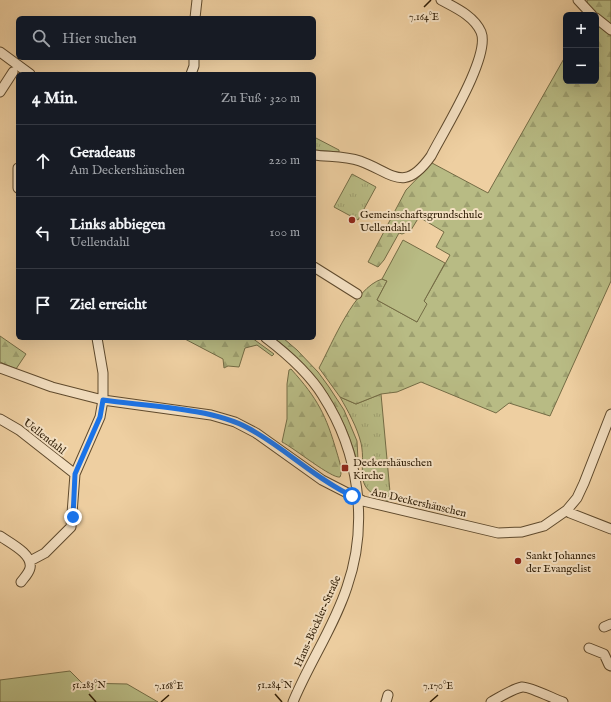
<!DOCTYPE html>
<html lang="de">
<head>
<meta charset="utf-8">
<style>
  body { margin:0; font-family:"IM FELL English",serif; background:#242831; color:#f1f3f6 }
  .controls { position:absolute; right:12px; top:12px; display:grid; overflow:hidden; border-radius:6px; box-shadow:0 4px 16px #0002 }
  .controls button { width:36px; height:36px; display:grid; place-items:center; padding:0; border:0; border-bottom:1px solid #363941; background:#171b24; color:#f1f3f6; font:20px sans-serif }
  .stop { position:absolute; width:12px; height:12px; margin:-9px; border:3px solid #1a73e8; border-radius:50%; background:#fff }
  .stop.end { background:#1a73e8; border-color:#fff; box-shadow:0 1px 4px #0008 }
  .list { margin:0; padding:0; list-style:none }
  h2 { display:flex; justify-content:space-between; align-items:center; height:52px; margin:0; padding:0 16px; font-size:17px }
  h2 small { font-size:13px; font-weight:400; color:#9ea1a6 }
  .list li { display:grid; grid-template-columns:26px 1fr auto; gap:12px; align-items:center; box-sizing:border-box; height:72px; padding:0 16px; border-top:1px solid #363941 }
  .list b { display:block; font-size:15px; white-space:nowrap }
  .list p { margin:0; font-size:13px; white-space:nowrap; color:#9ea1a6 }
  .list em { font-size:13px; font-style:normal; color:#9ea1a6 }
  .icon { flex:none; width:22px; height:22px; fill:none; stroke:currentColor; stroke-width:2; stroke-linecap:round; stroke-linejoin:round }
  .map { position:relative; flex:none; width:611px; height:702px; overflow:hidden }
  .search { position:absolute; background:#171b24; box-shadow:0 4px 16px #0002; left:16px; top:16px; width:300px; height:44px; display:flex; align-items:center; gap:10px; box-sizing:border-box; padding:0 14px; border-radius:6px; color:#9ea1a6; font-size:15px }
  .panel { position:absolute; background:#171b24; box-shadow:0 4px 16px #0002; left:16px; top:72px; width:300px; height:268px; border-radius:6px }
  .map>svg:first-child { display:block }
  .grass { fill:url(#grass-tufts); stroke:#746c45 }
  .forest { fill:url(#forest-firs); stroke:#746c45 }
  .pitch { fill:#b8bb84; stroke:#746c45 }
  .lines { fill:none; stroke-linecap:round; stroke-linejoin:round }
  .minor-casing { stroke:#5f4a2d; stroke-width:11 }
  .minor { stroke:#f4e0c2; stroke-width:9 }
  .route { stroke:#1a73e8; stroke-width:5 }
  .ticks { fill:none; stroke:#2f1d06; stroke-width:1.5 }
  .poi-dot { fill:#8f2418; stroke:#f4e0c2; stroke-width:1.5 }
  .labels { text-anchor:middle; stroke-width:4; stroke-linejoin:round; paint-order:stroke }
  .poi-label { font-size:11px; fill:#2f1d06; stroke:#f4e0c2; text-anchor:start }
  .street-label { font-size:11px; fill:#2f1d06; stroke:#f4e0c2 }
  .ticks-label { font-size:10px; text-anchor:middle; fill:#2f1d06; stroke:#f4e0c2; stroke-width:4; stroke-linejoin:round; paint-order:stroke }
</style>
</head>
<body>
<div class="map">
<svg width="611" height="702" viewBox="0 0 611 702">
  <defs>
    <pattern id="grass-tufts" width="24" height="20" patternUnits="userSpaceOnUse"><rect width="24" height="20" fill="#b8bb84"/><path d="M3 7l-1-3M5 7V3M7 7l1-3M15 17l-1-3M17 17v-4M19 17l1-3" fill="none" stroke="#9ea070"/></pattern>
    <pattern id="forest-firs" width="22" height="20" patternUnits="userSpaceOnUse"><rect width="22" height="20" fill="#b8bb84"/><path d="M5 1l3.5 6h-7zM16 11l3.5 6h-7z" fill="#9ea070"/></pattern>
  </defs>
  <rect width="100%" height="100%" fill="#eecfa1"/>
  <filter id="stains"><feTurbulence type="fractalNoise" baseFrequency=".005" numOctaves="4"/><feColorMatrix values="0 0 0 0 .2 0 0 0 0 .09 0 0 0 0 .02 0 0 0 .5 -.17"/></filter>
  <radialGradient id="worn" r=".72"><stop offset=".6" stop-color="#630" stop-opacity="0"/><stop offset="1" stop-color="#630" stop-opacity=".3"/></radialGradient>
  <path class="grass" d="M314,137L339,150V152L314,150Z
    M352,174L376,187L358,220L334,207Z
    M381,394L390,492L388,502L386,501V499C351,489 367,470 361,443C357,427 348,411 340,397L356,404Z"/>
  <path class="forest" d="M587,0H611V281L550,416L509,403L496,413L421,382L397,392L381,394L356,404L340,397L319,368C333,342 354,288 382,279L387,281L377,300L417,322L424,301L450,255L436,247L444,232L419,217L411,230L402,234L399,233L384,260L378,267L368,262L406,190L432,163L488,193L566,55V81H596V15H588Z
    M0,336L26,354L16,369L0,362Z
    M183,338H252L274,354L272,356L257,345L245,348L239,367L228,366L224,368L223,359Z
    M274,338H283L297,350L318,372L329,387L344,410L357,441L358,460L357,461C343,411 316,369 274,338Z
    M291,369C318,399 326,415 337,453C339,460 343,471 340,477C332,479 294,448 282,442L287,419V384L289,370Z"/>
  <path class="pitch" d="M403,240L445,263L424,301L427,304L417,322L377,300L387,281L382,279Z
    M70,671L82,683L127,684L158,702H0V680Z"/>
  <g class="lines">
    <g class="minor-casing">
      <path id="minor" d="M578,0L592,15
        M195,18L197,0
        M596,18L611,30
        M0,52L30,74
        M191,74L194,66V58
        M0,92L13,72
        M314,155C329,157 345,156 360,161C393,173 404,194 431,156C443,132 491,56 481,32C474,16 456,8 441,0
        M18,168V188
        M314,267L357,294
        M266,338C287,354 309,373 323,396C359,452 369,524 347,587C334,627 309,663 293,702
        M0,368L52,387L103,400L211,415L235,422L256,433L322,480L363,501L498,533L522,532L544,526L567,510L577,498L584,483L611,414
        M0,419L19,430L75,474
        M567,510L570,513L611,529
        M0,536C10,543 33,554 30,568C29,573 24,578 21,582
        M30,561L45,553L71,527L75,474L100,417L103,400V373L97,338
        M604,627L611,624
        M589,648L604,654L609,665L611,666
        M386,702L388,695
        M491,702C500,697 512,689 522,687C529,686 554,699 563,702"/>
    </g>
    <use href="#minor" class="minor"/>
  </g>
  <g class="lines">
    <path class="route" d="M73,517L75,474L100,417L103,400C145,406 212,408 248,428C285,448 313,477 352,496"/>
  </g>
  <path class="ticks" d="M424,7L431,0M89,694L96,702M275,694L282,702M161,702L169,695M430,702L438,695"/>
  <g class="poi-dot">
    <circle cx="352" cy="220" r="4"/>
    <rect x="341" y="464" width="8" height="8" rx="2"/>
    <circle cx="518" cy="561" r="4"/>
  </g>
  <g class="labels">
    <g class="poi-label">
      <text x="360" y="218">Gemeinschaftsgrundschule<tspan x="360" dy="13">Uellendahl</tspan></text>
      <text x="353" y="466">Deckershäuschen<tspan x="353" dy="13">Kirche</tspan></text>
      <text x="526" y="559">Sankt Johannes<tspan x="526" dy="13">der Evangelist</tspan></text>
    </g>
    <g class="street-label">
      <text transform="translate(45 436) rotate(38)" y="4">Uellendahl</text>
      <text transform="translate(419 502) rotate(13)" y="4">Am Deckershäuschen</text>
      <text transform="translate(317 621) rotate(-66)" y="4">Hans-Böckler-Straße</text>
    </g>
  </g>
  <g class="ticks-label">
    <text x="424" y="20">7.164°E</text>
    <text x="89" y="688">51.283°N</text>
    <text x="275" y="688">51.284°N</text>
    <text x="169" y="689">7.168°E</text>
    <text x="438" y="689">7.170°E</text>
  </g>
  <rect width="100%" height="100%" filter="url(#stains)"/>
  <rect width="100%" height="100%" fill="url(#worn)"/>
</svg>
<div class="controls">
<button>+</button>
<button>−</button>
</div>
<div class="stop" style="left:352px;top:496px"></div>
<div class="stop end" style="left:73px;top:517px"></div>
<div class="search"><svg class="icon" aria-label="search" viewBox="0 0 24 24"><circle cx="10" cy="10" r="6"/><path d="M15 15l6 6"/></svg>Hier suchen</div>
<section class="panel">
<h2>4 Min.<small>Zu Fuß · 320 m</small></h2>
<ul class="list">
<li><svg class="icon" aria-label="ahead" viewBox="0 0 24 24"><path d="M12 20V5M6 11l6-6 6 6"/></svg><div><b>Geradeaus</b><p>Am Deckershäuschen</p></div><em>220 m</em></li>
<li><svg class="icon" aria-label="left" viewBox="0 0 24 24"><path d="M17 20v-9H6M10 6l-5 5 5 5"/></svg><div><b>Links abbiegen</b><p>Uellendahl</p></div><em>100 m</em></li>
<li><svg class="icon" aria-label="arrive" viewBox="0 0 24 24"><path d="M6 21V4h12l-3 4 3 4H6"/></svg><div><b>Ziel erreicht</b></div></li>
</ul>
</section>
</div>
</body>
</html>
